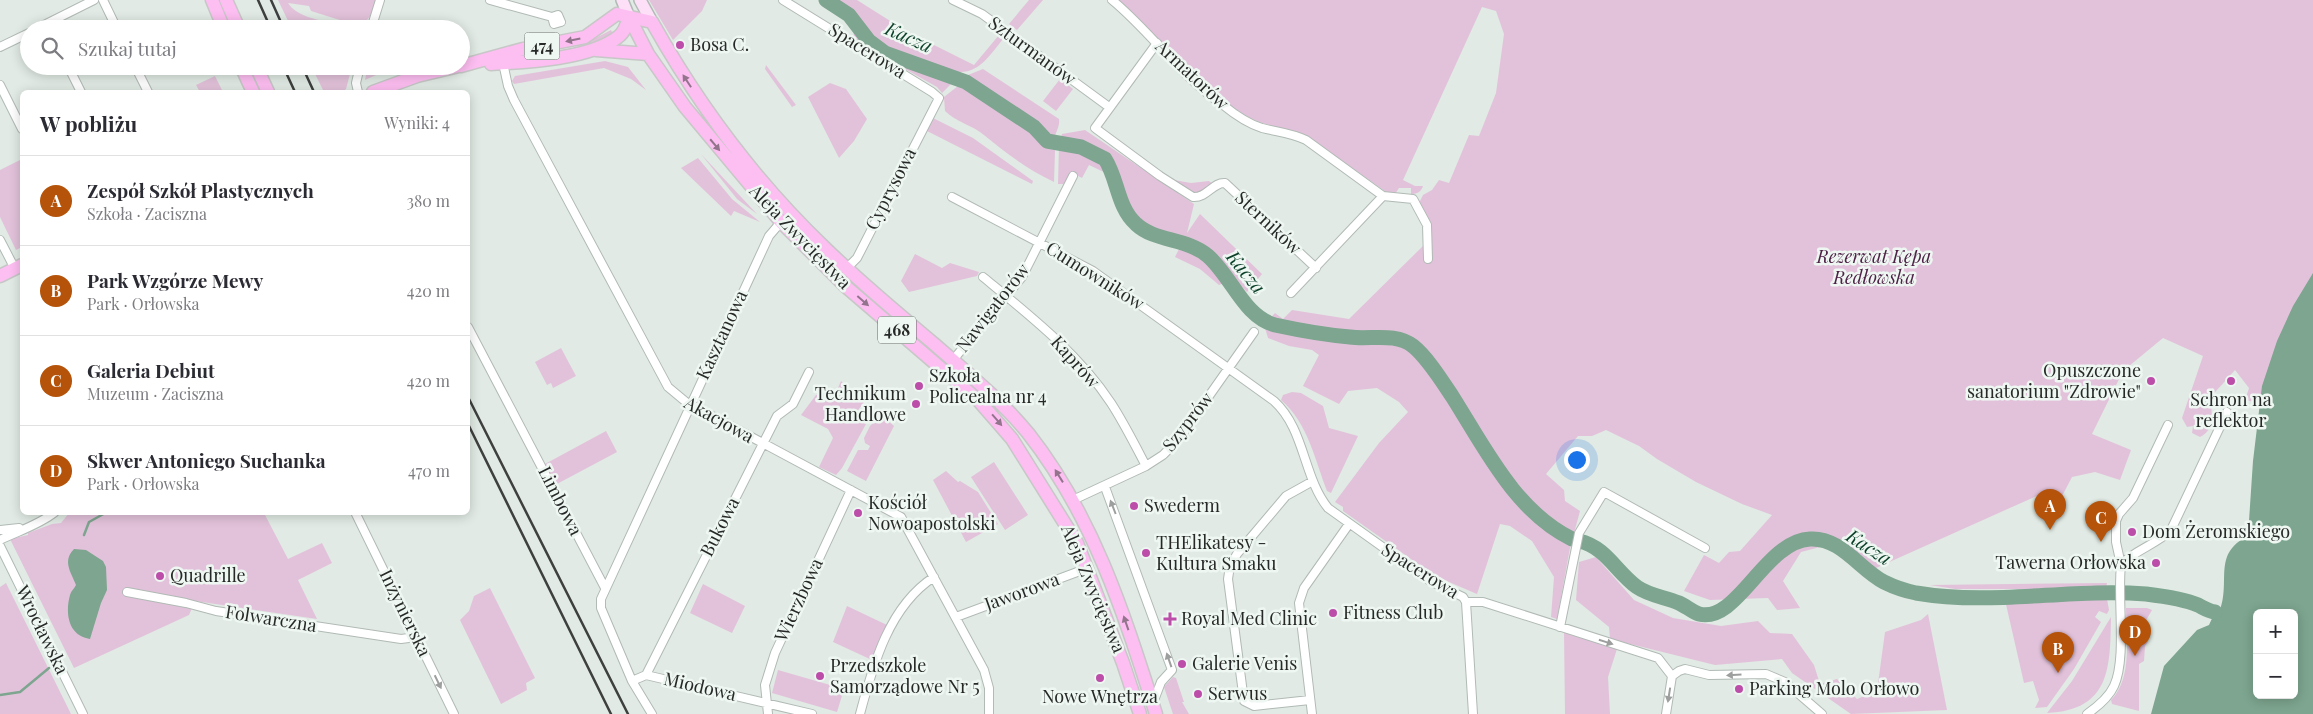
<!DOCTYPE html>
<html lang="pl">
<head>
<meta charset="utf-8">
<style>
  body { margin:0; font-family:"Playfair Display",serif; background:#f7f7f7; color:#2b2b33 }
  .controls { position:absolute; right:15px; bottom:15px; display:grid; overflow:hidden; border-radius:8px; box-shadow:0 2px 12px #0003 }
  .controls button { width:45px; height:45px; display:grid; place-items:center; padding:0; border:0; border-bottom:1px solid #e1e1e2; background:#fff; color:#2b2b33; font:25px sans-serif }
  .you { position:absolute; left:1576px; top:459px; width:18px; height:18px; margin:-12px; border:4px solid #fff; border-radius:50%; background:#1a73e8; box-shadow:0 0 0 8px #1a73e833 }
  .badge { display:grid; place-items:center; width:32px; height:32px; border-radius:50%; background:#b45309; color:#fff; font-size:16px; font-weight:700 }
  .pin { position:absolute; translate:-50% -41px; filter:drop-shadow(0 1px 2px #0008) }
  .pin::after { content:''; position:absolute; top:26px; width:18px; height:15px; background:inherit; clip-path:polygon(0 0,100% 0,50% 100%) }
  .list { margin:0; padding:0; list-style:none }
  h2 { display:flex; justify-content:space-between; align-items:center; height:65px; margin:0; padding:0 20px; font-size:21px }
  h2 small { font-size:16px; font-weight:400; color:#7c7c81 }
  .list li { display:grid; grid-template-columns:32px 1fr auto; gap:15px; align-items:center; box-sizing:border-box; height:90px; padding:0 20px; border-top:1px solid #e1e1e2 }
  .list b { display:block; font-size:19px; white-space:nowrap }
  .list p { margin:0; font-size:16px; white-space:nowrap; color:#7c7c81 }
  .list em { font-size:16px; font-style:normal; color:#7c7c81 }
  .icon { flex:none; width:28px; height:28px; fill:none; stroke:currentColor; stroke-width:2; stroke-linecap:round; stroke-linejoin:round }
  .map { position:relative; flex:none; width:2313px; height:714px; overflow:hidden }
  .search { position:absolute; background:#fff; box-shadow:0 2px 12px #0003; left:20px; top:20px; width:450px; height:55px; display:flex; align-items:center; gap:12px; box-sizing:border-box; padding:0 18px; border-radius:28px; color:#7c7c81; font-size:19px }
  .panel { position:absolute; background:#fff; box-shadow:0 2px 12px #0003; left:20px; top:90px; width:450px; height:425px; border-radius:8px }
  .map>svg:first-child { display:block }
  .green { fill:#e2c2da }
  .water { fill:#7da58f; fill-rule:evenodd }
  .lines { fill:none; stroke-linecap:round; stroke-linejoin:round }
  .stream { stroke:#7da58f; stroke-width:2.5 }
  .river { stroke:#7da58f; stroke-width:15 }
  .street-casing { stroke:#b1bab5; stroke-width:10 }
  .secondary-casing { stroke:#b1bab5; stroke-width:14 }
  .primary-casing { stroke:#c7c7c7; stroke-width:15 }
  .street { stroke:#fff; stroke-width:8 }
  .secondary { stroke:#fedff8; stroke-width:11 }
  .primary { stroke:#fdbef1; stroke-width:12 }
  .rail { stroke:#3d403e; stroke-width:2.5 }
  .oneway { fill:#92748c }
  .oneway2 { fill:#9d9f9e }
  .poi-dot { fill:#bc4da9; stroke:#eef7f2; stroke-width:2 }
  .labels { text-anchor:middle; stroke-width:5; stroke-linejoin:round; paint-order:stroke }
  .shield { fill:#eef7f2; stroke:#626764; stroke-width:1 }
  .shield-label { font-size:16px; font-weight:bold; fill:#262927 }
  .poi-label { font-size:18px; fill:#262927; stroke:#eef7f2; text-anchor:start }
  .street-label { font-size:18px; fill:#262927; stroke:#eef7f2 }
  .park-label { font-size:18px; font-style:italic; fill:#4e2146; stroke:#eef7f2 }
  .water-label { font-size:19px; font-style:italic; fill:#0a3f28; stroke:#eef7f2 }
</style>
</head>
<body>
<div class="map">
<svg width="2313" height="714" viewBox="0 0 2313 714">
  <rect width="100%" height="100%" fill="#e1eae4"/>
  <path class="green" d="M278,0H376L373,12L362,27L311,11L309,6L288,3C296,16 316,19 330,23L327,29H292Z
    M649,0H707L702,11L673,40Z
    M834,0H857L906,31L974,65L999,35L1004,38C991,53 981,72 960,72L957,77L892,53L876,43L853,12Z
    M1029,0H1043L1017,30L1009,24Z
    M1118,0H2313V322L2264,404L2245,400L2249,388L2235,370C2231,375 2213,394 2212,396C2209,410 2218,428 2200,437L2192,433L2193,426L2187,427L2182,418L2203,356L2163,338L2123,371L2092,434L2131,450L2120,480L2095,472L2072,477L2060,500L2041,494L1876,568L1824,546L1801,552L1783,581L1800,608L1777,610L1768,598L1710,600L1684,591L1704,555L1719,563L1729,552L1740,551L1772,515L1742,504L1696,482L1657,459L1639,446L1606,430L1592,436H1578L1546,474L1564,490L1565,501L1580,511L1570,548L1557,619L1551,617L1554,577L1532,541L1510,526L1500,524L1477,594L1435,576L1343,511V507L1335,502L1379,443L1408,412L1399,402L1377,388L1348,391L1339,404L1303,386L1319,355L1312,350L1289,346L1268,338L1264,325L1275,313L1283,319L1292,310L1349,319L1424,245H1430L1419,203L1423,195L1432,190L1439,180L1449,183L1469,135L1479,136L1496,93L1504,34L1496,11L1482,7L1403,180L1415,186H1423C1421,192 1417,194 1411,194V188H1399L1395,194H1389L1306,135C1286,127 1264,127 1245,115C1195,85 1162,38 1118,0Z
    M852,24L868,42L883,54L955,80L942,93L937,87L859,43L854,36Z
    M611,30L613,34L591,44L524,55L588,42Z
    M605,61L628,67L646,90L631,79L604,68L514,84L512,81L515,76Z
    M766,65L796,105L792,107L765,69Z
    M311,66H352L346,89L342,92H324Z
    M368,66H396L365,80Z
    M983,69L1059,119C1060,128 1055,132 1054,141L1048,138L1039,128L1017,112L963,77Z
    M215,76L223,92H200L196,85Z
    M1060,79L1073,89L1056,111L1043,101Z
    M959,82L1032,129L1046,143L1053,144L1055,151L1054,182C1027,169 1007,154 984,135C972,125 956,122 945,111L944,97L958,86Z
    M830,83L846,89L867,119L854,141L839,158L808,97Z
    M933,118L973,138L1033,181L1032,184L927,131Z
    M1085,130L1194,204L1187,233L1200,214L1262,274L1247,292L1234,279L1219,285L1200,269L1175,257L1183,241L1140,221L1132,213L1112,163L1107,158L1080,145L1060,142L1062,134Z
    M1059,146C1077,147 1101,153 1109,170L1108,174L1089,165L1082,178L1071,172L1064,184H1058Z
    M701,154L757,214L737,199Z
    M698,158L732,199L760,222L734,211L731,216L681,168Z
    M22,159V247L16,250L0,217V170Z
    M1174,180L1191,183L1209,181L1214,185L1207,190L1194,194L1173,182Z
    M915,254L942,268L950,263L979,272L977,276L909,292L901,281Z
    M561,348L576,376L553,388L551,383L547,385L535,362Z
    M841,381L865,401L852,418L866,424L842,468L836,475L819,467L833,438L828,429L801,415L816,395L837,390Z
    M1292,392L1301,393L1323,406L1329,428L1358,436L1331,493L1327,491C1315,460 1308,423 1281,400L1283,395Z
    M881,415L894,426L866,481L847,471L858,450H868L870,446L865,443L864,438L870,426Z
    M606,431L617,452L555,485L545,464Z
    M994,462L1028,515L1005,530L971,477Z
    M946,471L958,482L960,481L978,492L998,524L966,542L933,480Z
    M69,513H264L288,559L322,543L332,563L298,580L317,619L195,601L189,615L74,668L10,539L28,535V533L52,524L61,523Z
    M1596,557L1634,600L1673,618L1721,626L1758,621L1770,633L1792,634L1814,665L1820,684L1837,679L1857,699L1877,691L1885,632L1921,620L1928,614L1947,710L1851,714L1792,673L1782,659L1715,665L1610,639L1609,627L1576,600L1579,562Z
    M6,583L71,714H0V587Z
    M2107,583L2106,589H1955L1930,585Z
    M703,584L745,606L732,633L690,613Z
    M490,588L535,678L526,683L527,690L501,704L460,620L469,611L474,596Z
    M2058,597L2107,599L2109,610L2107,614L2099,611L2095,617L2101,622L2074,669L2047,707L2035,708L2039,700L2033,681L2024,683L2005,600Z
    M847,606L887,625L872,660L833,642Z
    M2126,608H2147L2152,610L2145,622L2148,642L2145,646L2144,661L2139,664V711L2112,704L2111,700C2133,679 2126,635 2126,608Z
    M2111,617C2110,667 2111,710 2047,713L2072,681Z
    M1564,632L1617,649L1608,677L1610,714H1565Z
    M778,670L844,689L837,712L772,693Z
    M1173,677L1176,678L1184,702H1182L1189,714H1173L1164,687Z"/>
  <path class="water" d="M2313,273V714H2151L2164,666L2197,630L2209,625L2215,612L2220,610C2231,580 2212,554 2248,536L2253,461L2262,386L2277,341L2293,306ZM2257,613H2294V695H2257Z
    M74,549L86,550L103,561L106,567L107,590L101,603L90,639C68,636 65,613 70,595C71,591 74,589 76,585C71,572 62,561 74,549Z"/>
  <g class="lines">
    <path class="stream" d="M84,535L89,522L107,512
      M0,695L20,692L49,668"/>
    <path class="river" d="M826,0L849,15L869,41L885,53L966,82L1034,127L1047,141L1081,147L1105,159C1118,179 1117,207 1136,224C1155,242 1187,238 1208,256C1232,277 1244,317 1275,325C1298,330 1326,335 1350,337C1370,340 1395,332 1413,346C1427,357 1442,381 1452,396C1485,448 1515,511 1572,539
      M1579,541C1606,547 1616,572 1637,587C1650,596 1665,597 1679,603C1686,606 1692,612 1699,614C1737,624 1765,541 1810,539C1841,537 1860,570 1884,582C1894,587 1906,591 1916,593C1992,606 2070,588 2146,594C2162,596 2184,599 2198,605C2204,608 2208,611 2215,612"/>
    <g class="street-casing">
      <path id="street" d="M103,0L117,29
        M490,0L552,17L558,15L561,22L554,24L552,17
        M783,0L932,92L939,98L857,258L847,268
        M953,0L982,14L1109,107
        M1112,0C1151,32 1181,77 1223,105C1234,114 1249,124 1262,128C1278,132 1292,133 1306,140L1383,196L1413,199L1427,225L1428,259
        M36,29L94,0
        M371,29L380,0
        M1157,43L1095,128L1160,176L1193,197C1207,198 1213,182 1225,183L1316,268
        M0,47L29,33
        M503,63L508,86L514,100L668,387L686,402L901,517L984,670L989,688V714
        M68,66L81,92
        M135,66L148,92
        M0,85L22,129
        M358,92L356,83L360,66
        M952,197L1093,271L1274,401C1305,429 1303,477 1328,508L1430,581L1463,597L1466,602
        M0,240L15,269
        M983,277C1028,314 1078,353 1111,403C1124,423 1135,445 1146,466
        M1291,293L1383,196
        M468,327L605,588
        M953,360L1022,277L1073,176
        M1105,487L1172,670L1161,682L1153,703
        M1073,500L1146,466L1163,455L1178,440L1254,332
        M355,512L454,714
        M0,530L19,528
        M0,540C18,531 39,525 55,512
        M0,546L83,714
        M2121,565L2116,542V521L2119,514L2133,498L2168,425
        M127,592L186,603L216,611L401,639L416,637
        M1466,602H1483L1658,658L1672,676L1666,714
        M1466,602L1473,714
        M956,617L1088,568
        M1560,627L1579,533L1604,492L1705,548
        M646,675L812,714
        M1672,676L1679,671L1685,669L1709,675L1766,674L1785,682L1822,714
        M632,681L646,675L777,416L793,404L809,372
        M1310,700L1254,706L1244,701L1228,579L1230,566L1237,554L1286,496L1313,481
        M652,714L632,681L601,608V599L769,236L781,222
        M768,714L765,685L775,653L851,490
        M860,714C873,665 889,606 934,577
        M1312,714L1299,603L1304,588L1349,524
        M2087,714C2097,707 2109,697 2114,686C2127,658 2117,599 2121,565C2134,550 2156,545 2171,530L2227,412"/>
    </g>
    <g class="secondary-casing">
      <path id="secondary" d="M622,0L629,17
        M640,0L652,22"/>
    </g>
    <g class="primary-casing">
      <path id="primary" d="M212,0L224,29
        M226,0L239,29
        M629,17L648,54L685,107L781,222L844,285L979,401L1012,439L1077,543L1123,663L1140,714
        M596,50L648,54
        M491,64C527,62 590,59 618,37C625,32 627,24 629,17
        M241,66L253,92
        M256,66L268,92
        M461,66L523,49L585,37L617,14L652,22C698,104 757,183 825,248C859,281 896,312 933,343C966,372 1000,399 1028,433C1094,517 1124,614 1156,714
        M373,92L417,76L459,66
        M0,276L22,265"/>
    </g>
    <use href="#street" class="street"/>
    <use href="#secondary" class="secondary"/>
    <use href="#primary" class="primary"/>
    <path class="rail" d="M258,0L271,29
      M271,0L284,29
      M283,66L295,92
      M302,66L314,92
      M468,397L628,714
      M468,424L611,714"/>
  </g>
  <defs><path id="oneway-solid" d="M-6-.8H1V-3.2L6.5 0L1 3.2V.8H-6Z" transform="scale(1.25)"/></defs>
  <g class="oneway">
    <use href="#oneway-solid" transform="translate(573 40) rotate(168)"/>
    <use href="#oneway-solid" transform="translate(687 81) rotate(-123)"/>
    <use href="#oneway-solid" transform="translate(715 145) rotate(50)"/>
    <use href="#oneway-solid" transform="translate(863 301) rotate(41)"/>
    <use href="#oneway-solid" transform="translate(997 420) rotate(49)"/>
    <use href="#oneway-solid" transform="translate(1059 476) rotate(-122)"/>
    <use href="#oneway-solid" transform="translate(1126 623) rotate(-109)"/>
  </g>
  <g class="oneway2">
    <use href="#oneway-solid" transform="translate(1113 507) rotate(-111)"/>
    <use href="#oneway-solid" transform="translate(1606 642) rotate(18)"/>
    <use href="#oneway-solid" transform="translate(1169 660) rotate(-109)"/>
    <use href="#oneway-solid" transform="translate(1734 675) rotate(176)"/>
    <use href="#oneway-solid" transform="translate(438 682) rotate(64)"/>
    <use href="#oneway-solid" transform="translate(1669 695) rotate(99)"/>
  </g>
  <g class="poi-dot">
    <circle cx="680" cy="45" r="5"/>
    <circle cx="2151" cy="381" r="5"/>
    <circle cx="2231" cy="381" r="5"/>
    <circle cx="919" cy="386" r="5"/>
    <circle cx="916" cy="404" r="5"/>
    <circle cx="1134" cy="506" r="5"/>
    <circle cx="858" cy="513" r="5"/>
    <circle cx="2132" cy="532" r="5"/>
    <circle cx="1146" cy="553" r="5"/>
    <circle cx="2156" cy="563" r="5"/>
    <circle cx="160" cy="576" r="5"/>
    <circle cx="1333" cy="613" r="5"/>
    <path d="M1167.5 611.5h5v5h5v5h-5v5h-5v-5h-5v-5h5z"/>
    <circle cx="1182" cy="664" r="5"/>
    <circle cx="820" cy="676" r="5"/>
    <circle cx="1100" cy="678" r="5"/>
    <circle cx="1739" cy="689" r="5"/>
    <circle cx="1198" cy="694" r="5"/>
  </g>
  <g class="labels">
    <g class="shield">
      <rect x="524.5" y="32.5" width="35" height="27" rx="4"/>
      <rect x="878" y="316.5" width="38" height="27" rx="4"/>
    </g>
    <g class="shield-label">
      <text x="542" y="52">474</text>
      <text x="897" y="336">468</text>
    </g>
    <g class="poi-label">
      <text x="690" y="51">Bosa C.</text>
      <text x="2141" y="377" text-anchor="end">Opuszczone<tspan x="2141" dy="21">sanatorium "Zdrowie"</tspan></text>
      <text x="929" y="382">Szkoła<tspan x="929" dy="21">Policealna nr 4</tspan></text>
      <text x="906" y="400" text-anchor="end">Technikum<tspan x="906" dy="21">Handlowe</tspan></text>
      <text x="2231" y="406" text-anchor="middle">Schron na<tspan x="2231" dy="21">reflektor</tspan></text>
      <text x="868" y="509">Kościół<tspan x="868" dy="21">Nowoapostolski</tspan></text>
      <text x="1144" y="512">Swederm</text>
      <text x="2142" y="538">Dom Żeromskiego</text>
      <text x="1156" y="549">THElikatesy -<tspan x="1156" dy="21">Kultura Smaku</tspan></text>
      <text x="2146" y="569" text-anchor="end">Tawerna Orłowska</text>
      <text x="170" y="582">Quadrille</text>
      <text x="1343" y="619">Fitness Club</text>
      <text x="1181" y="625">Royal Med Clinic</text>
      <text x="1192" y="670">Galerie Venis</text>
      <text x="830" y="672">Przedszkole<tspan x="830" dy="21">Samorządowe Nr 5</tspan></text>
      <text x="1749" y="695">Parking Molo Orłowo</text>
      <text x="1208" y="700">Serwus</text>
      <text x="1100" y="703" text-anchor="middle">Nowe Wnętrza</text>
    </g>
    <g class="street-label">
      <text transform="translate(867 51) rotate(32)" y="6">Spacerowa</text>
      <text transform="translate(1032 51) rotate(36)" y="6">Szturmanów</text>
      <text transform="translate(1192 75) rotate(43)" y="6">Armatorów</text>
      <text transform="translate(891 189) rotate(-63)" y="6">Cyprysowa</text>
      <text transform="translate(1268 223) rotate(43)" y="6">Sterników</text>
      <text transform="translate(800 237) rotate(46)" y="6">Aleja Zwycięstwa</text>
      <text transform="translate(1095 276) rotate(32)" y="6">Cumowników</text>
      <text transform="translate(993 308) rotate(-52)" y="6">Nawigatorów</text>
      <text transform="translate(722 335) rotate(-65)" y="6">Kasztanowa</text>
      <text transform="translate(1075 362) rotate(48)" y="6">Kaprów</text>
      <text transform="translate(719 420) rotate(29)" y="6">Akacjowa</text>
      <text transform="translate(1188 422) rotate(-52)" y="6">Szyprów</text>
      <text transform="translate(560 501) rotate(63)" y="6">Limbowa</text>
      <text transform="translate(720 527) rotate(-63)" y="6">Bukowa</text>
      <text transform="translate(1420 571) rotate(32)" y="6">Spacerowa</text>
      <text transform="translate(1093 589) rotate(67)" y="6">Aleja Zwycięstwa</text>
      <text transform="translate(1022 592) rotate(-20)" y="6">Jaworowa</text>
      <text transform="translate(799 600) rotate(-65)" y="6">Wierzbowa</text>
      <text transform="translate(405 613) rotate(64)" y="6">Inżynierska</text>
      <text transform="translate(271 619) rotate(9)" y="6">Folwarczna</text>
      <text transform="translate(42 630) rotate(64)" y="6">Wrocławska</text>
      <text transform="translate(700 687) rotate(13)" y="6">Miodowa</text>
    </g>
    <g class="park-label">
      <text x="1874" y="263">Rezerwat Kępa<tspan x="1874" dy="21">Redłowska</tspan></text>
    </g>
    <g class="water-label">
      <text transform="translate(909 37) rotate(24)" y="7">Kacza</text>
      <text transform="translate(1246 272) rotate(51)" y="7">Kacza</text>
      <text transform="translate(1869 547) rotate(33)" y="7">Kacza</text>
    </g>
  </g>
</svg>
<div class="controls">
<button>+</button>
<button>−</button>
</div>
<div class="you"></div>
<div class="pin badge" style="left:2050px;top:530px">A</div>
<div class="pin badge" style="left:2058px;top:673px">B</div>
<div class="pin badge" style="left:2101px;top:542px">C</div>
<div class="pin badge" style="left:2135px;top:656px">D</div>
<div class="search"><svg class="icon" aria-label="search" viewBox="0 0 24 24"><circle cx="10" cy="10" r="6"/><path d="M15 15l6 6"/></svg>Szukaj tutaj</div>
<section class="panel">
<h2>W pobliżu<small>Wyniki: 4</small></h2>
<ul class="list">
<li><span class="badge">A</span><div><b>Zespół Szkół Plastycznych</b><p>Szkoła · Zaciszna</p></div><em>380 m</em></li>
<li><span class="badge">B</span><div><b>Park Wzgórze Mewy</b><p>Park · Orłowska</p></div><em>420 m</em></li>
<li><span class="badge">C</span><div><b>Galeria Debiut</b><p>Muzeum · Zaciszna</p></div><em>420 m</em></li>
<li><span class="badge">D</span><div><b>Skwer Antoniego Suchanka</b><p>Park · Orłowska</p></div><em>470 m</em></li>
</ul>
</section>
</div>
</body>
</html>
